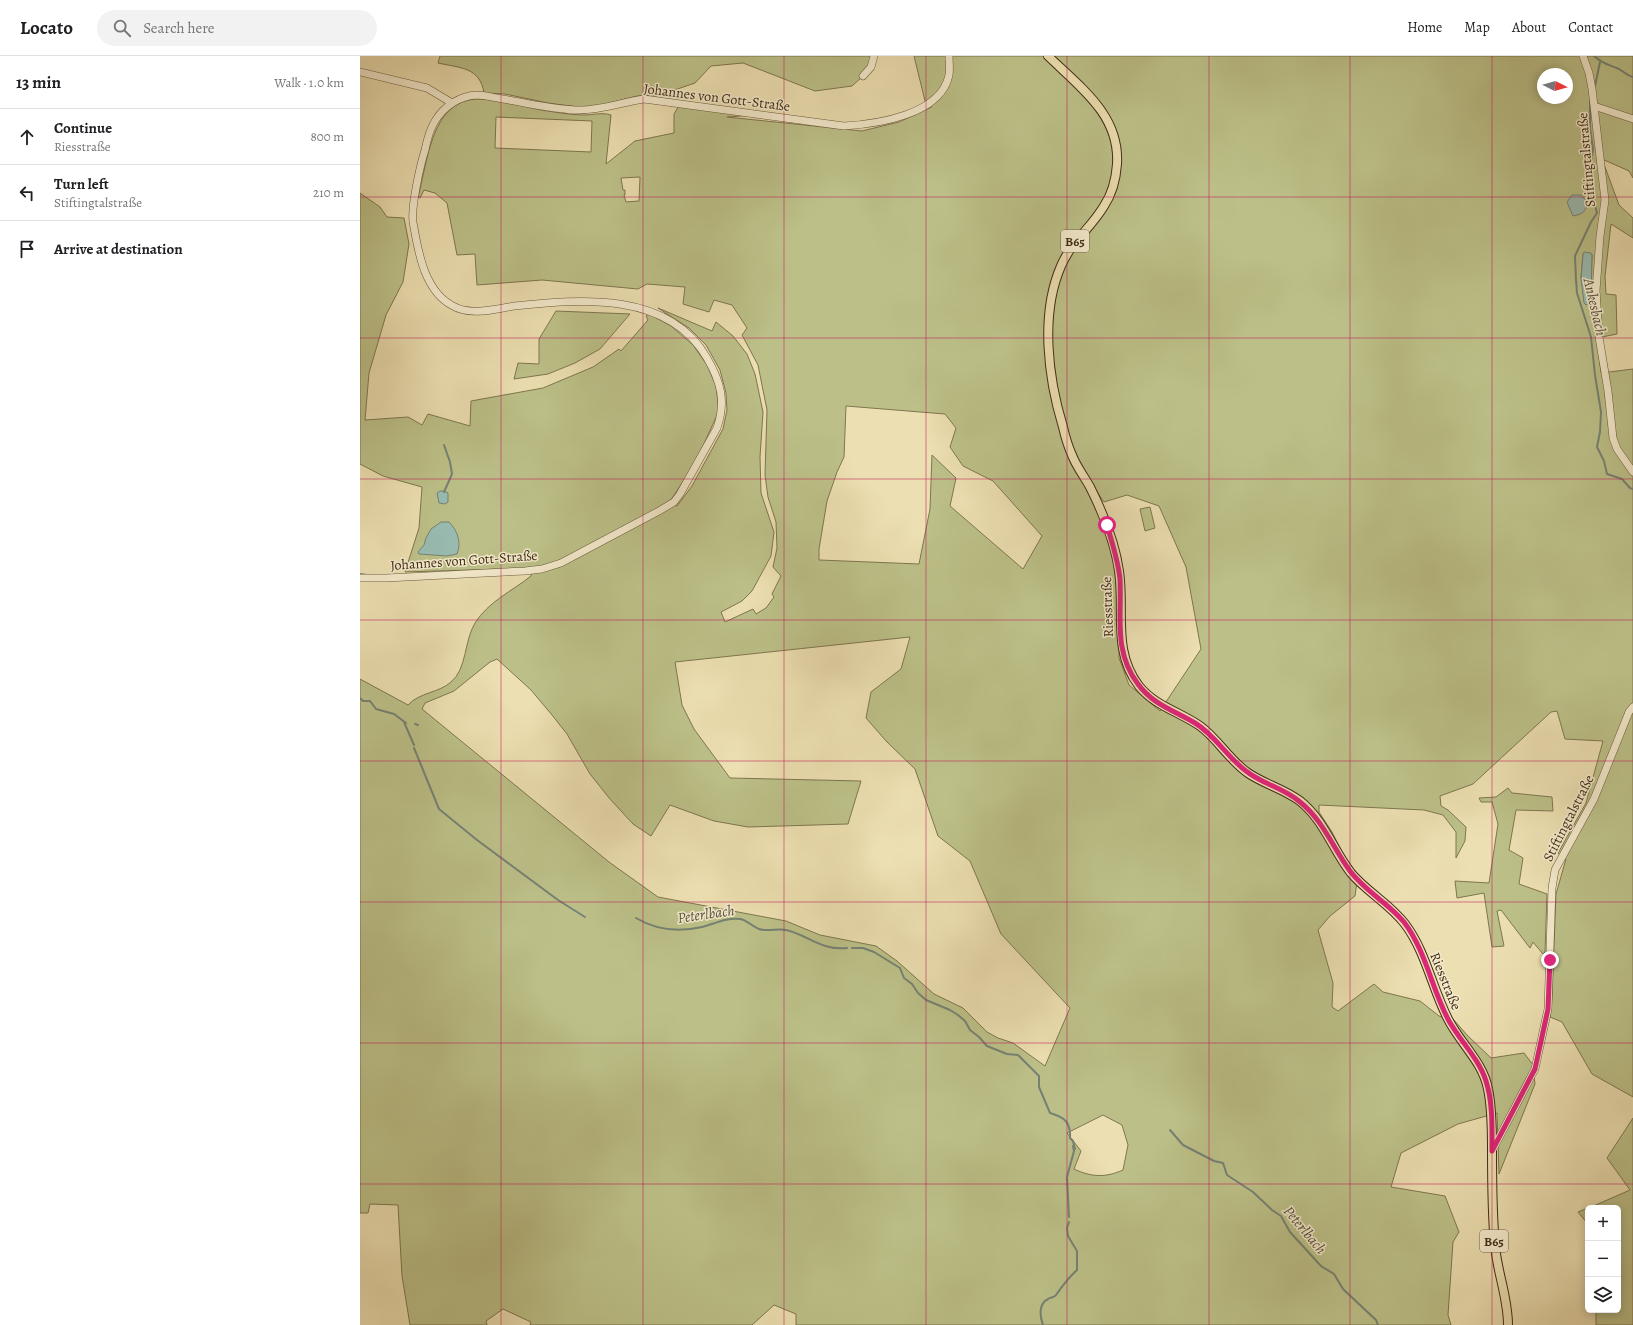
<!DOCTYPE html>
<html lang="en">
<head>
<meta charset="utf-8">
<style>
  body { margin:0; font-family:Alegreya,serif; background:#f2f2f2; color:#202124 }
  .controls { position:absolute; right:12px; bottom:12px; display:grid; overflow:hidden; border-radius:6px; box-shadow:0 2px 10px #0003 }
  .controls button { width:36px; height:36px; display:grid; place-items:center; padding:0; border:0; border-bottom:1px solid #e0e0e0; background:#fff; color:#202124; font:20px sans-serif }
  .compass { position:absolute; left:1177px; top:12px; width:36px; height:36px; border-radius:50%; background:#fff; box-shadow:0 2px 10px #0003; rotate:96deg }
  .stop { position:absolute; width:12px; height:12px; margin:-9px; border:3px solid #db2777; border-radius:50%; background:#fff }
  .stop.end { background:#db2777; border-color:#fff; box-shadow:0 1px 4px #0008 }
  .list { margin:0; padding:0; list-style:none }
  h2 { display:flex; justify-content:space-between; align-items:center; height:52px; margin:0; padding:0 16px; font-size:17px }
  h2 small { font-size:13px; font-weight:400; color:#757577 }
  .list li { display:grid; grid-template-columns:26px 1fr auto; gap:12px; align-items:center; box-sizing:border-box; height:56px; padding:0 16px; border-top:1px solid #e0e0e0 }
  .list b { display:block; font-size:15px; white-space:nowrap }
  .list p { margin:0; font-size:13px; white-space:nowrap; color:#757577 }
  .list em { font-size:13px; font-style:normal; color:#757577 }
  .icon { flex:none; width:22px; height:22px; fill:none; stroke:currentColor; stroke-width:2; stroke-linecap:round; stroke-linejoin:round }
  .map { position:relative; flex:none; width:1273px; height:1269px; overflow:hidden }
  header { display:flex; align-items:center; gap:24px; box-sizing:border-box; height:56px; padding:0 20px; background:#fff; border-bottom:1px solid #e0e0e0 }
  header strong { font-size:19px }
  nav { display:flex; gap:22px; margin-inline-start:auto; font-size:14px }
  .search { width:280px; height:36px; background:#f2f2f2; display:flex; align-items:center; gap:10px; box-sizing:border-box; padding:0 14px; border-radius:22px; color:#757577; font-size:15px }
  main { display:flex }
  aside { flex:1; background:#fff }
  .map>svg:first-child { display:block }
  .green { fill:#bcc088; stroke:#7e7650; fill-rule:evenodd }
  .water { fill:#99bcb2; stroke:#768274 }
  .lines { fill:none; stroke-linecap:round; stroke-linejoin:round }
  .stream { stroke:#768274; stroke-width:2 }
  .minor-casing { stroke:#6c593e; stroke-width:8 }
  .major-casing { stroke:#412c17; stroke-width:10 }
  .minor { stroke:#f3eacc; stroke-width:7 }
  .major { stroke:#ecdfb1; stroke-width:8 }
  .route { stroke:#db2777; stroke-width:5 }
  .grid { fill:none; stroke:#c2185b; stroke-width:1; stroke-opacity:0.55 }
  .labels { text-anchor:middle; stroke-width:3; stroke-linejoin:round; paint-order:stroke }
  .shield { fill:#f3eacc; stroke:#76654d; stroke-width:1 }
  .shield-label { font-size:13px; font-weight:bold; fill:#412c17 }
  .street-label { font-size:14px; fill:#412c17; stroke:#f3eacc }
  .water-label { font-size:15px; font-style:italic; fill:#57503e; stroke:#f3eacc }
</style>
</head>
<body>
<header>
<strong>Locato</strong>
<div class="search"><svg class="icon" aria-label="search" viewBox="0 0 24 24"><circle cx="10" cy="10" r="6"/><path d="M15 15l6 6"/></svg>Search here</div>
<nav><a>Home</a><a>Map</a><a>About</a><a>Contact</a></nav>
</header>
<main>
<aside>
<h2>13 min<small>Walk · 1.0 km</small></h2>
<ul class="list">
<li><svg class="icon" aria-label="ahead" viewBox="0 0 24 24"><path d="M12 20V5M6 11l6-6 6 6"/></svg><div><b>Continue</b><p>Riesstraße</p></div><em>800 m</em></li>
<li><svg class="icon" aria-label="left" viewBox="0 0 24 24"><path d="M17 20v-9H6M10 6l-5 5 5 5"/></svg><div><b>Turn left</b><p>Stiftingtalstraße</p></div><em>210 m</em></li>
<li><svg class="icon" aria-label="arrive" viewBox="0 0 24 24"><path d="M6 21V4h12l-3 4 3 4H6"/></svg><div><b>Arrive at destination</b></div></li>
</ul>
</aside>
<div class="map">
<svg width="1273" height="1269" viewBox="0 0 1273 1269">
  <rect width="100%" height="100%" fill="#ecdfb1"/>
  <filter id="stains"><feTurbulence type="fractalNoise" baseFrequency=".005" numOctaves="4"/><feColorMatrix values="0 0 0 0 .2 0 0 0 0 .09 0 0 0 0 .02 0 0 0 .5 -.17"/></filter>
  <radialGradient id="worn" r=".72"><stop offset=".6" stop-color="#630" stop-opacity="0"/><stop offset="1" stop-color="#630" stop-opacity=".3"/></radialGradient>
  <path class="green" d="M80,0H514L503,20L492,30L455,35L383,7L351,10L335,27L297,40H277L238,50L219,51L188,47L145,38L124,37C120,11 100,12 78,7Z
    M554,0H1273V122L1269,115L1242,103L1259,149L1273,162V182L1251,168L1245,220L1246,238L1256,239L1257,278L1237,282L1241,317L1273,313V1041L1232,1018L1202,966L1190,961L1192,942L1196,838L1206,803L1198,797L1226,747L1243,685L1205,683L1197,655L1191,656L1113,728L1080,740L1081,750L1088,754L1106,771L1105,785L1096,802V776L1083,759L1064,754L959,749V756L972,776L983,798L998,819L995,840L970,860L958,874L973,927L972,951L978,955L1014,928L1023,936L1060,945L1079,960L1094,964L1107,979L1131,1002L1164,997L1173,1009L1175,1028L1139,1118L1137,1057L1098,1068L1041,1097L1031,1131L1085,1140L1099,1176L1093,1186L1088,1259L1091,1269H436V1258L414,1249L392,1269H170L171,1266L143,1253L126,1265L127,1269H50L42,1220L38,1149L10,1148L8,1157H0V623L48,649C60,636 79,637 91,626C107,613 104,585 115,567C129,545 151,536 171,520L173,512L45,516L59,472L62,431L23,420L0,408V137L20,151L27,161L44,162L49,188L43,226L26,259L9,317L5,364L48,361L62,369L68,358L110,370L111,345L183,332L233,311L259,293L261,295L288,264L286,260L289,258L311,270L333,289L347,309L356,330L359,355L335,407L309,447L317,450L332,430L363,373L367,354L366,337L360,314L346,289L329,272L298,252L352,275L356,266L373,280L387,298L395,318L403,356L400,401L401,437L414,476L411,500L392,535L382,545L361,556L365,566L393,553L396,558L406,552L414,541L412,538L421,520L413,511L417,492L416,466L408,441L405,419L407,354L398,309L382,279L387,272L372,249L354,244L349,256L323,248L325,231L287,228L278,233L182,224L117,229L115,198L97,199L87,147L75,137L64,134L60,142L58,141C68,105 71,41 121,43C139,43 163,51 181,54C195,56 210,59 224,59C233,59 242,56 251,59L246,108L275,85L314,77V58L320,48L396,59L367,61L502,75L539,66L572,51L566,49ZM1183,18H1207V42H1183ZM136,61L232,65L231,96L135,92ZM280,121L279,145L266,146L264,139H265V134H263L261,122ZM1223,198L1232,199L1230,248L1221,222ZM486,350L585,358L596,372L590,391L603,410L633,425L682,480L663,513L590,450L596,422L572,399L570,453L559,508L459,504V493L467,445L477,416L484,401ZM716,406L744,446L767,439L799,450L826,511L841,593L800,655L769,629L759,602L760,573L753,489ZM550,581L541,613L511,636L506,662L527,686L555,713L578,780L610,805L641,878L710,952L685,1010L653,987L638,982L627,976L603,952L574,938L537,905L516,890L460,879L426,865L298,841L249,806L62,653L65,647L94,635L130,606L137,603L171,634L192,659L207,678L230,718L250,743L273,768L291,780L310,749L354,765L388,771L488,768L501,725L370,722L334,673L322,649L315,606ZM743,1059L762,1069L768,1089L763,1114C745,1122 731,1121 714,1113L721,1095L707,1077Z
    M196,255L270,258L240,293L215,307L188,318L154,323L158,307L179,308V283Z
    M790,451L795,472L785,475L780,453Z
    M1148,732L1152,737L1192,741L1193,755L1156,754L1149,794L1163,802L1159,828L1187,838L1185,896L1183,898L1173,886L1170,892L1141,854L1137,855L1144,890L1132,891L1124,837L1097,842L1095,825L1129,827L1138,768L1132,746H1121L1119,742L1136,741Z
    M1273,1062V1269H1236V1254H1258V1152H1229L1270,1134L1247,1102Z
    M1228,1152V1168L1218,1156Z"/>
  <path class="water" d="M1212,139H1221L1228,147C1225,156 1223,158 1213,160L1207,146Z
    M1224,196L1231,197L1232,199L1231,247L1226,249L1224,247L1221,223L1223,198Z
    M80,435H84L88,437V446L85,448L79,447L77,437Z
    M81,466H89C97,474 102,486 97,498L87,500L59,498L58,496L64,489L66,482L71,473Z"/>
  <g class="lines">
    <path class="stream" d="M1234,0C1244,9 1248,8 1259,13C1264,16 1268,20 1273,21
      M1235,30L1240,6
      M1230,41V73L1233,93L1227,131L1232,137L1237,157L1231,166L1215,200L1216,224L1217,237L1231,281L1235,319L1241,356L1240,376L1237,391L1244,405L1247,418L1262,423L1270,432L1273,433
      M84,436L92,418L90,406L84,389
      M0,518L7,519
      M0,642L3,645H10L16,653L34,658L46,667
      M44,666L54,689
      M55,668L58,669
      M54,692L79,753L117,784L198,844L225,861
      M276,862C296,874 320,876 342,871C354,868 367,861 380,863C387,864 393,871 399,873C407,876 418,872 426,874C448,879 462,895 487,892
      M492,892H503L514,896L540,912L544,922L552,928L558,937L566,944L590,954L598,959L605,965L610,974L619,981L627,990L647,998L658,999L679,1020V1031L690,1057C704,1061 711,1066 710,1082L713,1085L715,1093
      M810,1074L823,1089L854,1105L863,1107L867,1119L893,1136L912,1154L921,1160L930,1176L961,1210L974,1218L983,1233L1016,1264L1018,1269
      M709,1161L707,1121L714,1095L713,1090
      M683,1269C680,1261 678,1248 688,1243C691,1241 694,1242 696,1239C703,1229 708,1222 717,1214V1195L708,1180L707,1172L709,1166"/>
    <g class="minor-casing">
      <path id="minor" d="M1223,0L1229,17L1232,33L1245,144L1240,180L1236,235L1239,281L1248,335L1253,382L1257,393L1273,416
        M0,16L67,32L92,47
        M503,20L511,11L514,0
        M1234,50L1273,63
        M0,522H26L165,515L182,513L201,507L299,455L314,446L320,438L357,372C366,346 361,326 347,302C309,235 220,243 154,250C136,253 110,260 93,250C64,235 58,195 53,166C51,150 60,110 65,94C67,84 70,73 75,65C84,50 100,40 116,39C125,39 135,42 143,43C168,47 194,54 220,54C241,54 263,46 284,43L484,70C517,68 581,59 589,19C590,13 589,6 589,0
        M1132,1095L1175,1013L1188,953L1192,832L1195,814L1234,743L1269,656L1273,651"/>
    </g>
    <g class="major-casing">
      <path id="major" d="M688,0C720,31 760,59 757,108C756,123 752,138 744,150C731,172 711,186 701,210C680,258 688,322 703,371C705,380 708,390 712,399C716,410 724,420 730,431C743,457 755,486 759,515C765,555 752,595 779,630C795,650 820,656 840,670C858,683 869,704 888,717C904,728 924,733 940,745C964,764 973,794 991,817C1007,836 1030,848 1045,868C1066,896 1072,932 1088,963C1100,987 1123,1006 1128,1033C1132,1052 1132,1073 1132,1092C1132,1124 1132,1157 1135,1189C1137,1216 1148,1241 1148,1269"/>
    </g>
    <use href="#minor" class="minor"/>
    <use href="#major" class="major"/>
  </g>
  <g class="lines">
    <path class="route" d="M747,469C752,487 758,504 760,523C762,560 753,595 778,628C792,648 815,655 835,667C855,679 867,701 886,715C902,728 924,732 940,746C963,764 973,792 990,815C1005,835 1028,847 1044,866C1066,895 1072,934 1089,965C1101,986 1119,1003 1126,1025C1133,1047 1132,1072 1132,1095L1175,1013L1188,953L1190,904"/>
  </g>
  <path class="grid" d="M141,0V1269M283,0V1269M424,0V1269M566,0V1269M707,0V1269M849,0V1269M990,0V1269M1132,0V1269M0,141H1273M0,282H1273M0,423H1273M0,564H1273M0,705H1273M0,846H1273M0,987H1273M0,1128H1273"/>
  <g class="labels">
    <g class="shield">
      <rect x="701" y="174" width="28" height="22" rx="3"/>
      <rect x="1120" y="1174" width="28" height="22" rx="3"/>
    </g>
    <g class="shield-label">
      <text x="715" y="190">B65</text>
      <text x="1134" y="1190">B65</text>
    </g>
    <g class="street-label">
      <text transform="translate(357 41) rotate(7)" y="5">Johannes von Gott-Straße</text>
      <text transform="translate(1226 104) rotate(-95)" y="5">Stiftingtalstraße</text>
      <text transform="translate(104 504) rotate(-4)" y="5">Johannes von Gott-Straße</text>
      <text transform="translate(747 551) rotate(-92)" y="5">Riesstraße</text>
      <text transform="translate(1208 762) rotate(-63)" y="5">Stiftingtalstraße</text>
      <text transform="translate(1086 925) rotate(68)" y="5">Riesstraße</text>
    </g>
    <g class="water-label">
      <text transform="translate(1235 251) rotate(77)" y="5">Ankesbach</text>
      <text transform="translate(346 858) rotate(-8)" y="5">Peterlbach</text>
      <text transform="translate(945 1174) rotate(50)" y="5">Peterlbach</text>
    </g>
  </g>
  <rect width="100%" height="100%" filter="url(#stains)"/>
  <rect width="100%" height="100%" fill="url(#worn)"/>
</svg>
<div class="controls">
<button>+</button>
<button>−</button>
<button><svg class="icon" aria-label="layers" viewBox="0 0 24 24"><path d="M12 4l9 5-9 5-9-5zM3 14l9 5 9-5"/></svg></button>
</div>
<svg class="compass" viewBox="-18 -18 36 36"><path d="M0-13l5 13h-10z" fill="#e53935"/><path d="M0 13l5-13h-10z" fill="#757577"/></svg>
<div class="stop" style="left:747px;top:469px"></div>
<div class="stop end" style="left:1190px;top:904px"></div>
</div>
</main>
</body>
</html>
